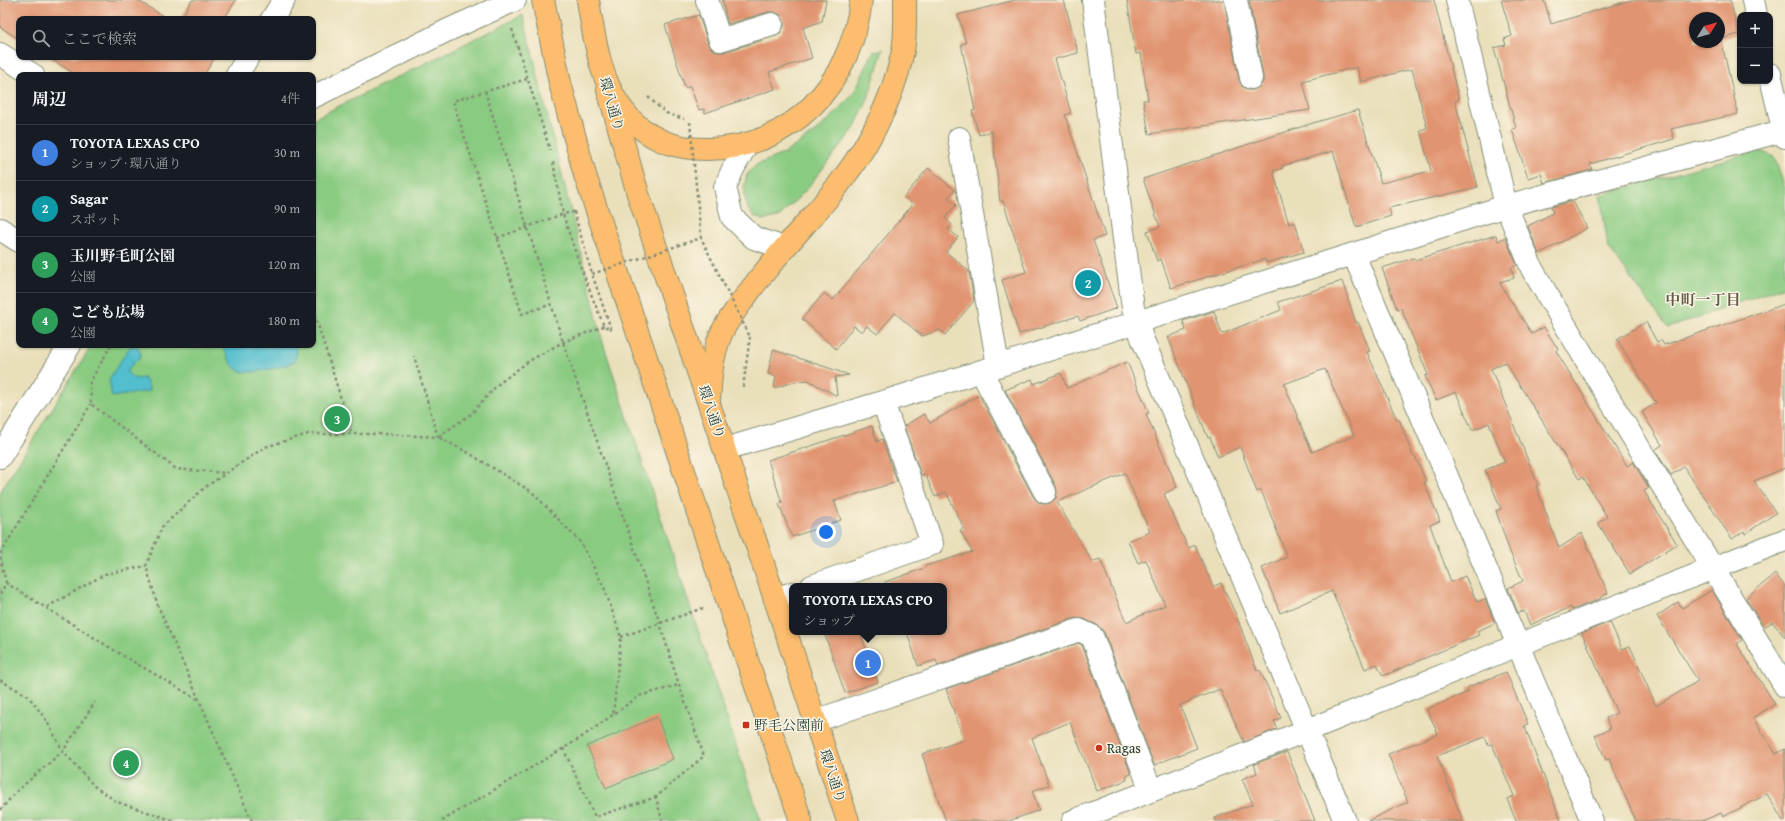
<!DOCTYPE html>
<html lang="ja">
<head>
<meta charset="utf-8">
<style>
  body { margin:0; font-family:"Gentium Book Plus","Noto Serif JP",serif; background:#20242c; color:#f1f3f6 }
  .controls { position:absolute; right:12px; top:12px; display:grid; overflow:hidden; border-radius:8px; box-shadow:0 1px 3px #0004 }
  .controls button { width:36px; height:36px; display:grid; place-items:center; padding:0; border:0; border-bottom:1px solid #363941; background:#171b24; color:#f1f3f6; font:20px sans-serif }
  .compass { position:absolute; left:1689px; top:12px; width:36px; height:36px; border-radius:50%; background:#171b24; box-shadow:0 1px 3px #0004; rotate:53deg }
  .you { position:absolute; left:826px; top:532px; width:14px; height:14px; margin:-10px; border:3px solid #fff; border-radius:50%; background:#1a73e8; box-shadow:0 0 0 6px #1a73e833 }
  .badge { display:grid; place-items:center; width:26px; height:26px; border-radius:50%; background:#b45309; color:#fff; font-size:13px; font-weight:700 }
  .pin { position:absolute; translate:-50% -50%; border:2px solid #fff; box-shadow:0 1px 4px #0006 }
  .popup { position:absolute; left:789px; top:583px; width:158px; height:52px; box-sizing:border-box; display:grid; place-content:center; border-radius:8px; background:#171b24; filter:drop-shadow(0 1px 3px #0005); font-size:13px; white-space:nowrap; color:#9ea1a6 }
  .popup b { font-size:15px; color:#f1f3f6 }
  .popup::after { content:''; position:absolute; left:50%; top:100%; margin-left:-8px; border:8px solid transparent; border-top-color:#171b24 }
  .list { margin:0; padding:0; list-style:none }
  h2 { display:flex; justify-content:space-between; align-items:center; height:52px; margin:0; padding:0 16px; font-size:17px }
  h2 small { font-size:13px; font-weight:400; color:#9ea1a6 }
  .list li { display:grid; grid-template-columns:26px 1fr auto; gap:12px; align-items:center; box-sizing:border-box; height:56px; padding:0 16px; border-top:1px solid #363941 }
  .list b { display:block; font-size:15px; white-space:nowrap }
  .list p { margin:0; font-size:13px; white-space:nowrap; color:#9ea1a6 }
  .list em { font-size:13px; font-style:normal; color:#9ea1a6 }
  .icon { flex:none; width:22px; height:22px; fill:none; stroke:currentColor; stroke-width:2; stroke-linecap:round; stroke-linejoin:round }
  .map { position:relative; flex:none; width:1785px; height:821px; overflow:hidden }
  .search { position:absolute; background:#171b24; box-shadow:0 1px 3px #0004; left:16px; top:16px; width:300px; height:44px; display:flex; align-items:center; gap:10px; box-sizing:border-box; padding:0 14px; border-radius:8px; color:#9ea1a6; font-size:15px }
  .panel { position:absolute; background:#171b24; box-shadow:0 1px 3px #0004; left:16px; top:72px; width:300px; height:276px; border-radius:8px }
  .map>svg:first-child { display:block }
  .green { fill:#8acb82; stroke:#54845b }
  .water { fill:#52becd; stroke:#387e80 }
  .building { fill:#e19471; fill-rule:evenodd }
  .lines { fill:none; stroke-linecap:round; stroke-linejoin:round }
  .minor-casing { stroke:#848e77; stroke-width:24 }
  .major-casing { stroke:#848e77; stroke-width:24 }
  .highway-casing { stroke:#848e77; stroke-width:24 }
  .path { stroke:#848e77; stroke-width:2.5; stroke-dasharray:3 3; stroke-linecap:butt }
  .minor { stroke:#fff; stroke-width:22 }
  .major { stroke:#fcbd6e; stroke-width:22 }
  .highway { stroke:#fcbd6e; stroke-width:22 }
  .path-bridge { stroke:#848e77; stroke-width:2.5; stroke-dasharray:3 3; stroke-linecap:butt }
  .poi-dot { fill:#c8321e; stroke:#fcf5e5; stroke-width:1.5 }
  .labels { text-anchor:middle; stroke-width:3; stroke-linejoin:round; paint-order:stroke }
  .street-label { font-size:14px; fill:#1f3d34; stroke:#fcf5e5 }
  .poi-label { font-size:14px; fill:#1f3d34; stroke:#fcf5e5; text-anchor:start }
  .neighbourhood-label { font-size:15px; font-weight:bold; fill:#635b49; stroke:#fcf5e5 }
</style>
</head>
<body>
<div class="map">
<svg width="1785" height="821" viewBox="0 0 1785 821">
  <rect width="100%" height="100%" fill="#fcf5e5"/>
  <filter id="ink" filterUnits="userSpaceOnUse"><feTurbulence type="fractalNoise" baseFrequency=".025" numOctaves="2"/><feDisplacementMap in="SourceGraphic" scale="8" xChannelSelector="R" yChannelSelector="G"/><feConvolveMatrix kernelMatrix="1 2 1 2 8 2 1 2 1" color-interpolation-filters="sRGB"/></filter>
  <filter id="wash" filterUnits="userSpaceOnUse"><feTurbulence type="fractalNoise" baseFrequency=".012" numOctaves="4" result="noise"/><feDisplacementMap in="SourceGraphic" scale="16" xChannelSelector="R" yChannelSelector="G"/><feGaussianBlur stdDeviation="0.9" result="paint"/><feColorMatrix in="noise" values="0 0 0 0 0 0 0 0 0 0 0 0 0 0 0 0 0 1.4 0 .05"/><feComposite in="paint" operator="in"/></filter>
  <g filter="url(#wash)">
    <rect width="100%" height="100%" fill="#e9dfba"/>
    <path class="green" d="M523,15L603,343L761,821H0V492L92,345H313V119Z
      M883,49L868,99L854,129L804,192L779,217L764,220L755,217L748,209L745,197L744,187L747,174L756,165L785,153L816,131L838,111L854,93L873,52Z
      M1759,150L1774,157L1785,188V286L1668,328L1608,247L1600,195Z"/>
    <path class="water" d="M135,345L139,349L141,355C136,363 131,363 127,372C132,378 135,380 143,378L147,382L150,391L112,397L109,379L129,348Z
      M220,345H294L297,352L295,361C286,367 247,376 238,370C228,364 228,352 220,345Z"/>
    <g id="blocks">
      <path class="building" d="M0,0H137L168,19H19V39L0,27Z
        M192,0H236L224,19H180Z
        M722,0H826L822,21L803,28L812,58L769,72L775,89L705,113L704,109L699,110L690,86L685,88L665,25L699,15L708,44L712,49L718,52H724L776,36L781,32L784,26V21L781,15L774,12H768L728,24Z
        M1015,0H1064L1078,53L1055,59L1071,113L1065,115L1105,236L1093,240L1117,308L1080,321L1078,316L1019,334L1002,280L1026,272L1003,201H1000L992,131L979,135L972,111L975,110L961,44L966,43L958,15Z
        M1127,0H1224L1239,80L1242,86L1247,90H1253L1259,87L1263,82V76L1249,0H1434L1459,100L1455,101L1478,187L1389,208L1391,216L1356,227L1333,151L1282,166L1283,168L1273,171L1289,224L1295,222L1304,252L1266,263L1265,259L1171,288L1161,259L1157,261L1147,231L1160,227L1143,179L1313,123L1358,110L1381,183L1431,171L1420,130L1427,128L1412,69L1361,82L1357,67L1303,81L1310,110L1149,134L1143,100H1148L1141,53L1136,54Z
        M1501,0H1544L1551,24L1631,0H1730L1739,34L1721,39L1738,114L1671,129L1674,139L1590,164L1592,170L1544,183L1541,174L1528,178L1512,129L1516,128L1494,48L1506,45L1504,39L1512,36ZM1695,18H1719V42H1695Z
        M48,57H215L204,75H77Z
        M928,168L955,190L948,198L956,205L945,218L952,225L948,229L958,237L946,252L969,271L974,301L945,335L940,330L922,336L895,313L877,334L867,326L862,332L854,326L836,349L802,319L824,293L833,300L913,204L904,197Z
        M1573,201L1587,228L1539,254L1528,226L1553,213L1551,207Z
        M1496,235L1498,241L1505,237L1517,265L1511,268L1514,278L1499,282L1532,334L1544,327L1558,349L1556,351L1627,466L1633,462L1649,488L1644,491L1677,544L1630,574L1598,523L1607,517L1583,477L1579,479L1505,362L1491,369L1538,485L1536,486L1559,548L1582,533L1608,593L1600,598V599L1572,610L1571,607L1530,625L1524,611L1518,613L1508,588L1523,581L1510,552L1496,511L1501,509L1485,470L1505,462L1489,423L1472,430L1456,392L1436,400L1425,376L1428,375L1401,308L1397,309L1382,268L1414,258L1415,260Z
        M1342,281L1356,323L1358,322L1370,351L1367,352L1397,420L1399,419L1413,456H1415L1426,482H1424L1440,521L1430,525L1451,582L1465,576L1477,602L1485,599L1495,623L1477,631L1479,635L1383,676L1377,664L1365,669L1332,591L1280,613L1262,568L1287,557L1261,490L1257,492L1240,447L1218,457L1210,437L1208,438L1168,337L1186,330L1183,321L1214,311L1222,334L1281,310L1278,302ZM1325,369L1354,436L1312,452L1284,384Z
        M1785,304V468L1754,481L1776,513L1745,534L1744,531L1732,539L1684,467L1671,475L1655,450L1662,445L1642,412L1656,403L1617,339L1646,322L1657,342L1661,340L1664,345Z
        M773,350L826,367L849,375L835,377L837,396L808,380L794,382L774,388L776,376L768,374Z
        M1127,362L1149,413L1146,414L1177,487L1164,494L1188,548L1195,545L1213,587L1221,583L1236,615L1257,671L1260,670L1281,718L1274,721L1277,729L1244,742L1220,689L1180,705L1197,748L1154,765L1104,632L1097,625L1084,619L1075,618L938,665L936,660L918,666L907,632H944V586H886L885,582L925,568V566L972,552L960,530L964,528L946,492L935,497L925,474L921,475L904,426L924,414L930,423L979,395L1034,498L1039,503L1044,504L1050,503L1056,498L1057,492L1056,486L1005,390L1032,379L1034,384L1061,373L1067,388ZM1125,473L1150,532L1128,541L1138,563L1146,560L1165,605L1126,622L1100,559L1092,562L1057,502Z
        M872,426L877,442L882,439L897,482L834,501L841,520L792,537L779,504L782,503L768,460Z
        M1775,574L1785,586V637L1772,622L1764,627L1746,598Z
        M1712,590L1742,640L1737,644L1775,704L1753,718L1776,754L1785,749V821H1783L1767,794L1723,817L1721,813L1702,821H1636L1609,759L1606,760L1595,735L1610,729L1606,718L1617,713L1582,633L1610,622L1622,649L1630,646L1656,706L1698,681L1657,616L1678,602L1682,608Z
        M824,632H860L878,682L845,693Z
        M1078,643L1082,645L1131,774L1126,776L1127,780L1097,791L1070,722L1032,738L1049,785L1032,791L1039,810L1009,821H946L922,754L964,740L946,689Z
        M1506,672L1528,724L1524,725L1561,821H1516L1507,799L1514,796L1492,744L1488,745L1485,737L1437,756L1463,821H1367L1408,802L1388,754L1438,734L1427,709L1468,692V687Z
        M657,717L673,759L606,788L587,746Z
        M1287,752L1315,821H1215L1214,818L1253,804L1242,779L1257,773L1254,764Z"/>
    </g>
  </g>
  <g filter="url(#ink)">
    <use href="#blocks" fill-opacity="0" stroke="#848e77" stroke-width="1"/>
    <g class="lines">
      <g class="minor-casing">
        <path id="minor" d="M707,0L720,40L772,24
          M1093,0L1133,308L1142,338L1345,821
          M1236,0L1251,78
          M1457,0L1506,206L1532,269L1602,387L1785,686
          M1753,0L1756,15
          M272,19L284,0
          M0,54L33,75
          M1770,74L1785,137
          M237,75L248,57
          M313,97L446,31L515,0
          M959,138L998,366
          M747,144L733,169L725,187L732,217L754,238L784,248
          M0,229L19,241
          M1354,255L1592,821
          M981,371L1045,492
          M725,449L883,402L1506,206L1785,130
          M0,457L70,345
          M812,586L932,544L883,402
          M775,599L792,593
          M815,721L1079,630L1092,636L1151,791
          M1073,821L1308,730L1518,645L1785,540"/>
      </g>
      <g class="major-casing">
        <path id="major" d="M543,0L560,83L585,175L801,821
          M608,90L638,194L775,599L848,821"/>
      </g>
      <g class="highway-casing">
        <path id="highway" d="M588,0C595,43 601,94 637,125C656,142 680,149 706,149C792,150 852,82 861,0
          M709,403C710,379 712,356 721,334C727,321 737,308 746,296C769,264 796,235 822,205C860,161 891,110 903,51C906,35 905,17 905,0"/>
      </g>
      <path class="path" d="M512,29L550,150
        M527,79L453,101L522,314L552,304
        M485,91L563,342L660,624L679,685L704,756L656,797L662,821
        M648,97L666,113L684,119
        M574,212L592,274L611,329L604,326C589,290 575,253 563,214Z
        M497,238L563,214L553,162
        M313,309L352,434
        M604,326L563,342L529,361L497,385L471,414L438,437L467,452L532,492L581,543L604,587L621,637L613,715
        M111,345L90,382L91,404L176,469L226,473
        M743,387L750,337
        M0,554L91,404
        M0,557L6,583
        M0,594L6,583L122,655L197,699
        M47,607L105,574L146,566
        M621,637L703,608
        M0,680L28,696L45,718L63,751L94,786L117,802L175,821
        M563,748L595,817L656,797
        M0,810L18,790L63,751L95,702
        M252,821L158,606L146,566L162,527L204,488L265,447L308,434H383L438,437L414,356
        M442,821L579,739L639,696L679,685"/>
      <use href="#minor" class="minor"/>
      <use href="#major" class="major"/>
      <use href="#highway" class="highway"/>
      <path class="path-bridge" d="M690,122L701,238L750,337
        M592,274L701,238"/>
    </g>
  </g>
  <g class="poi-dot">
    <rect x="742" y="721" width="8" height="8" rx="2"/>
    <circle cx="1099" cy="748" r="4"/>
  </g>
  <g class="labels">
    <g class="street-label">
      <text transform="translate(612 104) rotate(74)" y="5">環八通り</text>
      <text transform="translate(712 412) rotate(71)" y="5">環八通り</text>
      <text transform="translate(833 776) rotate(72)" y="5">環八通り</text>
    </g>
    <g class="poi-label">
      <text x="754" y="730">野毛公園前</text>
      <text x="1107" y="753">Ragas</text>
    </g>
    <g class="neighbourhood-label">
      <text x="1703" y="305">中町一丁目</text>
    </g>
  </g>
</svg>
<div class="controls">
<button>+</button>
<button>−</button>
</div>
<svg class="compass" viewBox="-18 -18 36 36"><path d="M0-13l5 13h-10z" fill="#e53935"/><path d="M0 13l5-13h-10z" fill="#9ea1a6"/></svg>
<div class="you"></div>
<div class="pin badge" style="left:868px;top:663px;background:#3f7fe0">1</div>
<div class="popup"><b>TOYOTA LEXAS CPO</b>ショップ</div>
<div class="pin badge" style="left:1088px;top:283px;background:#0f9aa8">2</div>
<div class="pin badge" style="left:337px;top:419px;background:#2e9e5b">3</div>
<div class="pin badge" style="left:126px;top:763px;background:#2e9e5b">4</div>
<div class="search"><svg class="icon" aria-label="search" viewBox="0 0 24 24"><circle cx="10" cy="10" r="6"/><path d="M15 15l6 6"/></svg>ここで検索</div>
<section class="panel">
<h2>周辺<small>4件</small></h2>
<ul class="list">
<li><span class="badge" style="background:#3f7fe0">1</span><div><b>TOYOTA LEXAS CPO</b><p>ショップ · 環八通り</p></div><em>30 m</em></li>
<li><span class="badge" style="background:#0f9aa8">2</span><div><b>Sagar</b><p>スポット</p></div><em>90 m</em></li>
<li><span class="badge" style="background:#2e9e5b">3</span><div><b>玉川野毛町公園</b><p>公園</p></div><em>120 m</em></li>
<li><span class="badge" style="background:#2e9e5b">4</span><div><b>こども広場</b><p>公園</p></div><em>180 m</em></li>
</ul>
</section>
</div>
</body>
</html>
